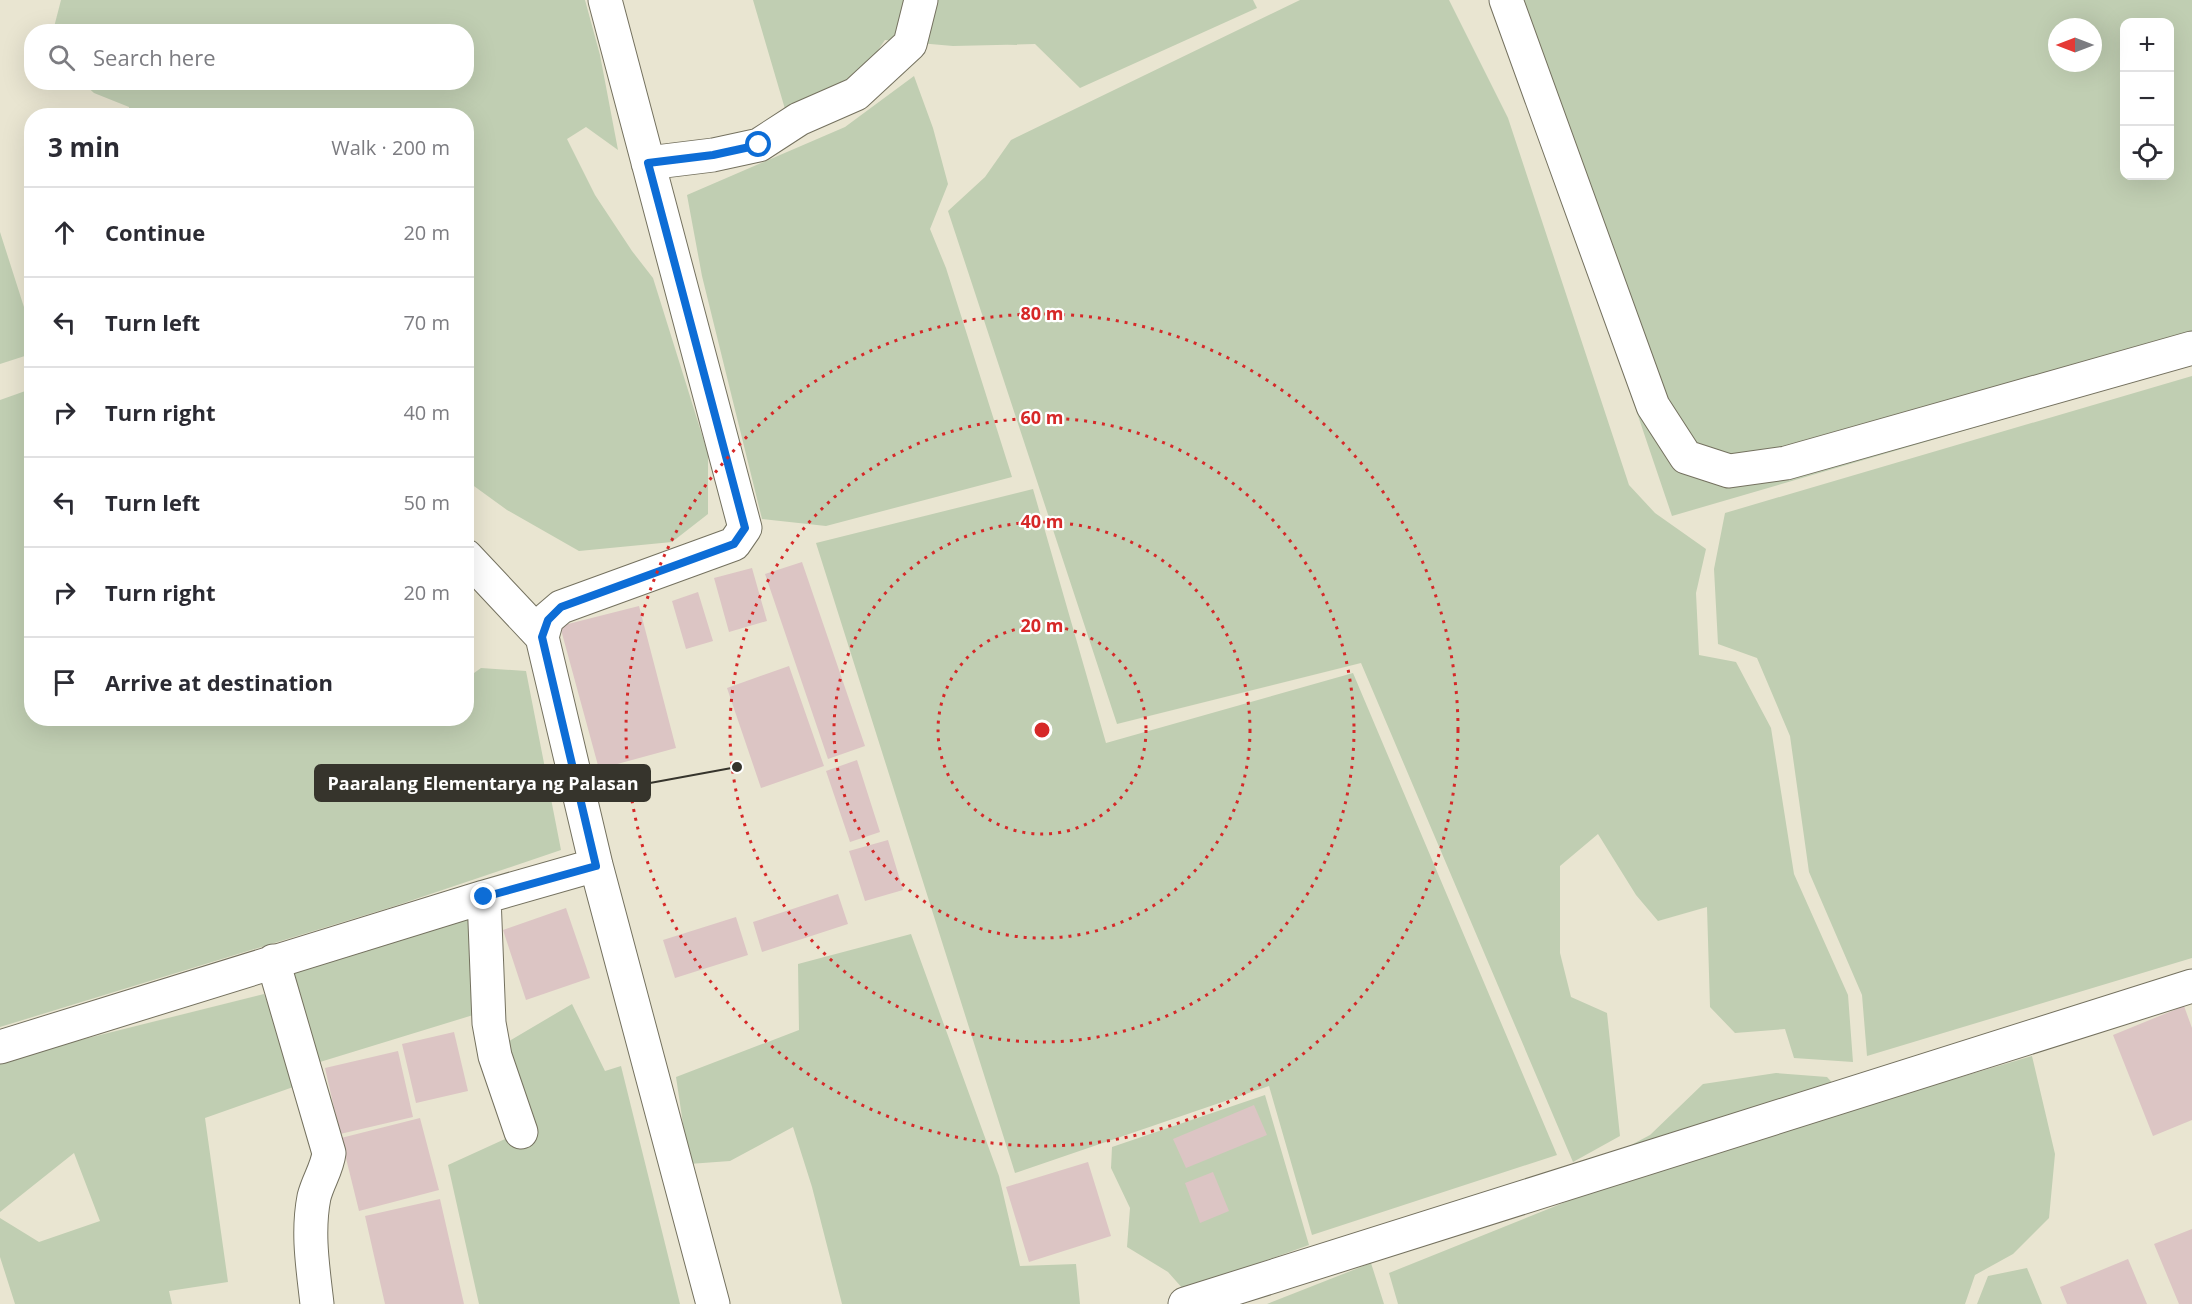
<!DOCTYPE html>
<html lang="en">
<head>
<meta charset="utf-8">
<style>
  body { margin:0; font-family:"Open Sans",sans-serif; background:#f7f7f7; color:#2b2b33 }
  .controls { position:absolute; right:18px; top:18px; display:grid; overflow:hidden; border-radius:12px; box-shadow:0 6px 24px #0002 }
  .controls button { width:54px; height:54px; display:grid; place-items:center; padding:0; border:0; border-bottom:2px solid #e1e1e2; background:#fff; color:#2b2b33; font:30px sans-serif }
  .compass { position:absolute; left:2048px; top:18px; width:54px; height:54px; border-radius:50%; background:#fff; box-shadow:0 6px 24px #0002; rotate:270deg }
  .stop { position:absolute; width:18px; height:18px; margin:-14px; border:4px solid #0d6dd6; border-radius:50%; background:#fff }
  .stop.end { background:#0d6dd6; border-color:#fff; box-shadow:0 2px 6px #0008 }
  .list { margin:0; padding:0; list-style:none }
  h2 { display:flex; justify-content:space-between; align-items:center; height:78px; margin:0; padding:0 24px; font-size:26px }
  h2 small { font-size:20px; font-weight:400; color:#7c7c81 }
  .list li { display:grid; grid-template-columns:39px 1fr auto; gap:18px; align-items:center; box-sizing:border-box; height:90px; padding:0 24px; border-top:2px solid #e1e1e2 }
  .list b { display:block; font-size:22px; white-space:nowrap }
  .list em { font-size:20px; font-style:normal; color:#7c7c81 }
  .icon { flex:none; width:33px; height:33px; fill:none; stroke:currentColor; stroke-width:2; stroke-linecap:round; stroke-linejoin:round }
  .map { position:relative; flex:none; width:2192px; height:1304px; overflow:hidden }
  .search { position:absolute; background:#fff; box-shadow:0 6px 24px #0002; left:24px; top:24px; width:450px; height:66px; display:flex; align-items:center; gap:15px; box-sizing:border-box; padding:0 21px; border-radius:24px; color:#7c7c81; font-size:22px }
  .panel { position:absolute; background:#fff; box-shadow:0 6px 24px #0002; left:24px; top:108px; width:450px; height:618px; border-radius:24px }
  .map>svg:first-child { display:block }
  .green { fill:#c0ceb2; fill-rule:evenodd }
  .building { fill:#dcc5c4 }
  .lines { fill:none; stroke-linecap:round; stroke-linejoin:round }
  .minor-casing { stroke:#74715f; stroke-width:35 }
  .minor { stroke:#fff; stroke-width:33 }
  .route { stroke:#0d6dd6; stroke-width:8 }
  .ring { fill:none; stroke:#d62828; stroke-width:3; stroke-dasharray:3 6 }
  .centre { fill:#d62828; stroke:#fff; stroke-width:3 }
  .ring-label { font-size:18px; text-anchor:middle; font-weight:bold; fill:#d62828; stroke:#fff; stroke-width:4.5; stroke-linejoin:round; paint-order:stroke }
  .leader { fill:none; stroke:#36342c; stroke-width:2 }
  .callout-dot { fill:#36342c; stroke:#fff; stroke-width:2 }
  .callout { fill:#36342c; stroke:#36342c; stroke-width:2 }
  .callout-label { font-size:18px; text-anchor:middle; font-weight:bold; fill:#fff }
</style>
</head>
<body>
<div class="map">
<svg width="2192" height="1304" viewBox="0 0 2192 1304">
  <rect width="100%" height="100%" fill="#e9e5d1"/>
  <path class="green" d="M61,0H585L600,55L618,150L586,127L567,139L595,195L632,251L653,278L708,454V514L672,542L579,551L507,510L467,481L466,116L129,115V107L94,93L83,83L466,82V32L53,31Z
    M753,0H1253L1257,8L1080,88L1035,44L953,46L885,40L860,76L785,109Z
    M1300,0H1449L1508,118L1629,485L1655,513L1706,549L1696,593L1699,655L1736,662L1771,728L1794,874L1848,995L1853,1062L1794,1058L1785,1029L1735,1033L1710,1007L1707,907L1658,921L1636,895L1598,834L1560,866V953L1571,997L1607,1013L1620,1136L1573,1162L1361,663L1117,724L948,211L985,177L1011,140Z
    M1497,0H2192V364L1672,516ZM2124,22H2170V176H2124ZM2057,27H2093V63H2057Z
    M914,76L933,128L948,184L930,229L946,268L1012,477L826,526L762,519L702,276L687,195L845,127Z
    M0,232L31,329V354L0,364Z
    M2192,376V958L1867,1056L1862,995L1809,872L1790,736L1757,658L1718,644L1714,569L1725,513Z
    M31,389L32,718H466L467,678L481,668L526,671L561,850L395,906L0,1027V400Z
    M1033,489L1106,743L1353,673L1557,1155L1312,1235L1269,1086L1015,1173L816,543Z
    M467,912L496,1008L320,1062L291,967Z
    M911,934L999,1176L1020,1266L1076,1264L1080,1304H842L812,1187L793,1127L730,1161L689,1164L676,1077L799,1030L798,964Z
    M264,994L299,1085L205,1118L228,1282L169,1291L172,1304H15L0,1257V1218L39,1242L100,1221L74,1153L0,1212V1060Z
    M572,1004L605,1071L621,1066L680,1304H479L448,1165L505,1139L482,1057Z
    M2032,1056L2055,1154L2049,1218L2013,1254L1975,1275L1965,1304H1398L1389,1273L1573,1199L1603,1160L1650,1135L1703,1084L1776,1073L1827,1077L1856,1108Z
    M1265,1095L1309,1245L1184,1290L1168,1272L1127,1247L1130,1208L1111,1168L1112,1147Z
    M1371,1263L1384,1304H1267Z
    M2027,1268L2042,1304H1977L1988,1276Z"/>
  <path class="building" d="M802,562L865,746L828,759L765,574Z
    M752,568L767,621L729,632L714,578Z
    M698,592L713,641L686,649L672,601Z
    M639,606L676,748L599,769L560,626Z
    M789,666L824,766L761,788L727,688Z
    M857,760L880,832L850,842L826,771Z
    M888,840L903,890L865,901L849,851Z
    M838,894L848,924L762,952L753,922Z
    M566,908L590,978L526,1000L503,930Z
    M736,917L748,955L675,978L663,940Z
    M2184,1006L2192,1028V1120L2153,1136L2113,1035Z
    M454,1032L468,1091L416,1103L402,1044Z
    M398,1051L413,1117L340,1134L325,1068Z
    M1254,1105L1267,1135L1186,1168L1173,1139Z
    M420,1118L439,1190L359,1211L341,1138Z
    M1088,1162L1111,1236L1029,1262L1006,1187Z
    M1213,1172L1229,1211L1200,1223L1185,1183Z
    M440,1199L464,1304H385L365,1216Z
    M2192,1229V1304H2179L2154,1244Z
    M2128,1259L2147,1304H2067L2060,1287Z"/>
  <g class="lines">
    <g class="minor-casing">
      <path id="minor" d="M605,0L745,528L734,544L561,607L547,619L542,637L596,865L713,1304
        M1506,0L1653,406L1686,457L1729,471L1786,463L2192,348
        M648,163L713,155L759,145L799,119L856,94L910,44L921,0
        M466,556L542,637
        M484,897L489,1023L495,1056L521,1132
        M273,961L329,1153C327,1169 318,1181 314,1197C307,1233 313,1268 317,1304
        M0,1047L484,897L596,865
        M1185,1304L2192,986"/>
    </g>
    <use href="#minor" class="minor"/>
  </g>
  <g class="lines">
    <path class="route" d="M484,897L596,866L542,637L548,620L561,607L734,544L745,528L648,163L713,155L759,145"/>
  </g>
  <g class="ring">
    <circle cx="1042" cy="730" r="104"/>
    <circle cx="1042" cy="730" r="208"/>
    <circle cx="1042" cy="730" r="312"/>
    <circle cx="1042" cy="730" r="416"/>
  </g>
  <circle cx="1042" cy="730" r="9" class="centre"/>
  <g class="ring-label">
    <text x="1042" y="320">80 m</text>
    <text x="1042" y="424">60 m</text>
    <text x="1042" y="528">40 m</text>
    <text x="1042" y="632">20 m</text>
  </g>
  <path class="leader" d="M737 767L650 783"/>
  <circle class="callout-dot" cx="737" cy="767" r="6"/>
  <rect class="callout" x="315" y="765" width="335" height="36" rx="6"/>
  <g class="callout-label">
    <text x="483" y="790">Paaralang Elementarya ng Palasan</text>
  </g>
</svg>
<div class="controls">
<button>+</button>
<button>−</button>
<button><svg class="icon" aria-label="locate" viewBox="0 0 24 24"><circle cx="12" cy="12" r="6"/><path d="M12 2v4M12 18v4M2 12h4M18 12h4"/></svg></button>
</div>
<svg class="compass" viewBox="-18 -18 36 36"><path d="M0-13l5 13h-10z" fill="#e53935"/><path d="M0 13l5-13h-10z" fill="#7c7c81"/></svg>
<div class="stop" style="left:759px;top:145px"></div>
<div class="stop end" style="left:484px;top:897px"></div>
<div class="search"><svg class="icon" aria-label="search" viewBox="0 0 24 24"><circle cx="10" cy="10" r="6"/><path d="M15 15l6 6"/></svg>Search here</div>
<section class="panel">
<h2>3 min<small>Walk · 200 m</small></h2>
<ul class="list">
<li><svg class="icon" aria-label="ahead" viewBox="0 0 24 24"><path d="M12 20V5M6 11l6-6 6 6"/></svg><div><b>Continue</b></div><em>20 m</em></li>
<li><svg class="icon" aria-label="left" viewBox="0 0 24 24"><path d="M17 20v-9H6M10 6l-5 5 5 5"/></svg><div><b>Turn left</b></div><em>70 m</em></li>
<li><svg class="icon" aria-label="right" viewBox="0 0 24 24"><path d="M7 20v-9h11M14 6l5 5-5 5"/></svg><div><b>Turn right</b></div><em>40 m</em></li>
<li><svg class="icon" aria-label="left" viewBox="0 0 24 24"><path d="M17 20v-9H6M10 6l-5 5 5 5"/></svg><div><b>Turn left</b></div><em>50 m</em></li>
<li><svg class="icon" aria-label="right" viewBox="0 0 24 24"><path d="M7 20v-9h11M14 6l5 5-5 5"/></svg><div><b>Turn right</b></div><em>20 m</em></li>
<li><svg class="icon" aria-label="arrive" viewBox="0 0 24 24"><path d="M6 21V4h12l-3 4 3 4H6"/></svg><div><b>Arrive at destination</b></div></li>
</ul>
</section>
</div>
</body>
</html>
